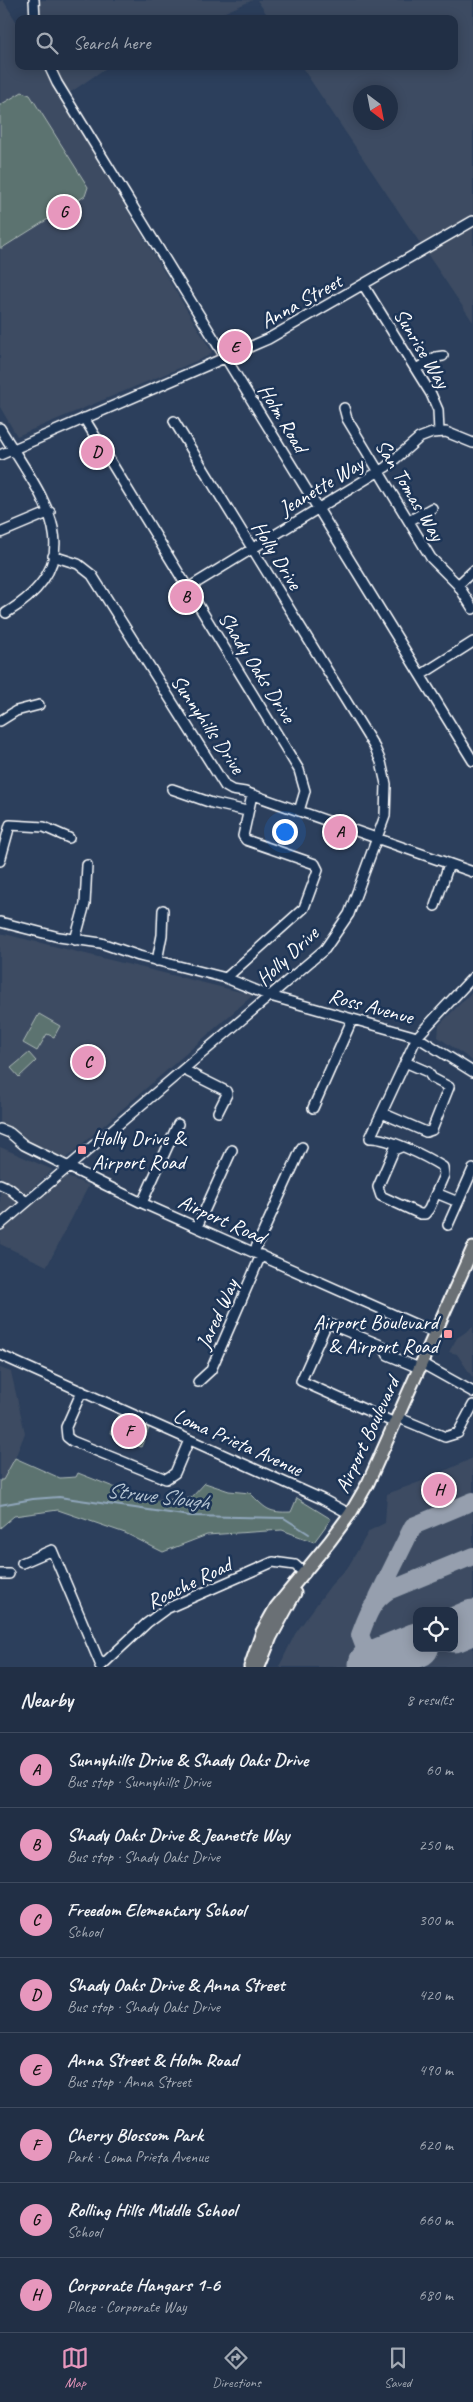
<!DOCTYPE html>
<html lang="en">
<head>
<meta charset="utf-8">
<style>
  body { margin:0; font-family:Caveat,sans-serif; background:#2d3b50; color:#f1f3f6 }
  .controls { position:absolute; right:15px; bottom:15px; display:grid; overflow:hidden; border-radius:10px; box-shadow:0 2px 12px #0003 }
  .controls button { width:45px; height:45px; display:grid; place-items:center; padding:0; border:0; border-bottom:1px solid #3e4a5e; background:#212f45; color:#f1f3f6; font:25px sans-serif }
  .compass { position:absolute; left:353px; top:85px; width:45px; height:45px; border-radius:50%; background:#212f45; box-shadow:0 2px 12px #0003; rotate:148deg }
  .you { position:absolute; left:284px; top:831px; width:18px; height:18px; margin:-12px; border:4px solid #fff; border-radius:50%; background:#1a73e8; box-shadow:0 0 0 8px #1a73e833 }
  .badge { display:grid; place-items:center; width:32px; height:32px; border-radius:50%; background:#e797bd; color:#111; font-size:16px; font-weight:700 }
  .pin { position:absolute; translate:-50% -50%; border:2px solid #fff; box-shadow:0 1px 5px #0006 }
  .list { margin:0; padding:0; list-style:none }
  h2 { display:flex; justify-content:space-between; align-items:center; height:65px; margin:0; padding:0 20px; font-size:21px }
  h2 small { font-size:16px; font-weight:400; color:#a2a9b3 }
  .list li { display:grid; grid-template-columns:32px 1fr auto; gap:15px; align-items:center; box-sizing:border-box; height:75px; padding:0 20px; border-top:1px solid #3e4a5e }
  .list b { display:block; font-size:19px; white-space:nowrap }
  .list p { margin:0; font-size:16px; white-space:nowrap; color:#a2a9b3 }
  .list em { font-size:16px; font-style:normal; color:#a2a9b3 }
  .icon { flex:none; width:28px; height:28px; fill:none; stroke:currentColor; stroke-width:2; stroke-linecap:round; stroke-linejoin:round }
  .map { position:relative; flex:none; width:473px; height:1667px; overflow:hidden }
  .search { position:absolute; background:#212f45; box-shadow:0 2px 12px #0003; left:15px; right:15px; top:15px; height:55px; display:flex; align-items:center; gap:12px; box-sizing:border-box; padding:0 18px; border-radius:10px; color:#a2a9b3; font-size:19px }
  .sheet { height:665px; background:#212f45 }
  nav { display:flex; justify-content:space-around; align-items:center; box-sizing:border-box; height:70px; border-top:1px solid #3e4a5e; background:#212f45; font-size:14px; color:#a2a9b3 }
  nav a { display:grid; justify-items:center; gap:2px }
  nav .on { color:#e797bd }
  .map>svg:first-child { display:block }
  .built { fill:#3d4c62; fill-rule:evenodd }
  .green { fill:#5b736f; stroke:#adb9b7 }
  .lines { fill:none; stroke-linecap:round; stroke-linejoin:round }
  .stream { stroke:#90a6bb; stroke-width:2 }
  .taxiway { stroke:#969fae; stroke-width:18 }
  .runway { stroke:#969fae; stroke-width:45 }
  .minor-casing { stroke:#fff; stroke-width:12 }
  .major-casing { stroke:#fff; stroke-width:15 }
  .minor { stroke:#1d3557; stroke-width:9 }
  .major { stroke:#6a7074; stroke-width:11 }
  .poi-dot { fill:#ff9aa2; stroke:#1d3557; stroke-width:2 }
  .labels { text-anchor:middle; stroke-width:5; stroke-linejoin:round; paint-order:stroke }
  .street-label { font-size:21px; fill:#fff; stroke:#1d3557 }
  .poi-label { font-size:21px; fill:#fff; stroke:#1d3557; text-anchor:start }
  .water-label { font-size:22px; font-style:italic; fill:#b5c4d2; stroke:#1d3557 }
</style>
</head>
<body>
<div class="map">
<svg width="473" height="1667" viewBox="0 0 473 1667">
  <rect width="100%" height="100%" fill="#2c3f5c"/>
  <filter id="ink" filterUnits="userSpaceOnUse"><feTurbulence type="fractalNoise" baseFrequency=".02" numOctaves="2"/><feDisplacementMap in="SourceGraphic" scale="10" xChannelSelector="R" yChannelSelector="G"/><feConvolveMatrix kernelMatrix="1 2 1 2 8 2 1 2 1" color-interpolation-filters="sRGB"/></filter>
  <g filter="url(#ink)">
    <path class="built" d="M3,0L19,26V66H41L212,352L208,356L17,436L0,407V1Z
      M36,0H253L209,19H40Z
      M257,0H473V322L301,66H454V19H270ZM360,92H390V122H360Z
      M52,66H109L68,94Z
      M0,933L253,995L65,1159L0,1129Z
      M473,991V1061L438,1037L439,1025Z
      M0,1147L53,1170L0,1218Z
      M67,1177L89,1185L47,1266L0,1244V1233L61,1179Z
      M473,1327V1378L457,1354L449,1352L457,1338Z
      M0,1368L11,1372L25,1433L15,1458L3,1480H0Z
      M473,1458V1667H279L295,1634L331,1585L348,1567L369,1531L385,1523L387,1494L425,1480ZM417,1611H454V1648H417Z"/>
    <path class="green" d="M22,92L30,95L88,187L85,196L2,248H0V105Z
      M39,1014L60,1026L54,1037L47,1034L37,1051L23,1043Z
      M29,1053L36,1061L19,1077L11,1068Z
      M118,1415L149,1428L141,1447L110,1433Z
      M15,1458L60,1478L76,1477L78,1473L149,1501L191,1498L205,1483L229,1491L250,1493C266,1509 268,1513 291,1512L297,1498L331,1519L314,1542L282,1530L207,1535L163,1552L125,1533L58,1510L14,1516L0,1528V1480H3Z"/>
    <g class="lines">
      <path class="stream" d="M0,1505L33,1499L59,1497L190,1516L284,1518L309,1534"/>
      <path class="taxiway" d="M378,1597L413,1526L473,1501
        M371,1664L360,1635C367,1617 371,1602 388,1591L473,1556"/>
      <path class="runway" d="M454,1630L473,1622
        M371,1664L417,1645"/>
      <g class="minor-casing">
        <path id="minor" d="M34,0L35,19
          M49,66L57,83L473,761
          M364,286L431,394L438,410L439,432
          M416,369L436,357L443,356
          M344,408L347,419L431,558L458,585L473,609
          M84,418L299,770L305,791L299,811
          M0,428C39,494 98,557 6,613
          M0,455L268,339L473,221
          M409,521L432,508
          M0,533L50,512
          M53,556L78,564L92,575L225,786L232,790L245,792L473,872
          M458,585L473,571
          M188,588L386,467L419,438L432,433L446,432L473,443
          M421,675L473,642
          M0,721L16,711L39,705
          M172,789L212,803L247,811
          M252,795L243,836L246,840L315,864L318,870L304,908L226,978L270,996L417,1037L473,1072
          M0,861L10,825L44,827L69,838
          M435,906L449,864
          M0,922L59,937L101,943L139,956L226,978
          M75,940L85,904L87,865
          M157,961L162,935L163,910
          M184,1070L226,1091L227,1094L218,1112
          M313,1108L352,1020
          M382,1113L426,1132L432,1130L449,1087L432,1078L428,1072L405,1062
          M0,1129L10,1133L24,1145L142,1203L435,1333
          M401,1147L394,1150L378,1187L381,1196L420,1214H425L429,1209L444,1175L443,1167C427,1157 388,1137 370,1138L417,1037L473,977
          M0,1184L9,1188L26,1202
          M436,1193L458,1202
          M142,1203L178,1124
          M0,1225L325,949L349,914L385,816L386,784L381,762L375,748L174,421
          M448,1225L473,1169
          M197,1227L232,1150
          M254,1252L302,1147
          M0,1355L322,1499L350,1514
          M421,1363L473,1392
          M198,1382L211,1370L261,1255
          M82,1391L66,1427L67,1437L72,1441L166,1479L175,1473L189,1440
          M397,1417L445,1437L458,1433L473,1405
          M395,1423L301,1381L327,1323L383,1346L388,1355L419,1368
          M22,1563L52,1550L101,1666
          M0,1574H9
          M100,1667L147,1623L166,1609L273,1562L295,1565L305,1574"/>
      </g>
      <g class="major-casing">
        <path id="major" d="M250,1667L262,1632L276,1607L330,1541L350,1514L368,1483L473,1248
          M259,1667L271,1637L295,1593"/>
      </g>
      <use href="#minor" class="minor"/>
      <use href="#major" class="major"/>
    </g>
  </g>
  <g class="poi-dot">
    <rect x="77" y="1145" width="10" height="10" rx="2.5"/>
    <rect x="443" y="1329" width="10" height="10" rx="2.5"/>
  </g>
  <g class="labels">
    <g class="street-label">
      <text transform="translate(301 301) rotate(-29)" y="7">Anna Street</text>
      <text transform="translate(422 348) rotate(59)" y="7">Sunrise Way</text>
      <text transform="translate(283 418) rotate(59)" y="7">Holm Road</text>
      <text transform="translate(321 486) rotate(-31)" y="7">Jeanette Way</text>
      <text transform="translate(410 490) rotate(59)" y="7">San Tomas Way</text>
      <text transform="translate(277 555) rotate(58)" y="7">Holly Drive</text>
      <text transform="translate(257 667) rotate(58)" y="7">Shady Oaks Drive</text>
      <text transform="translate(208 724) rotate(56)" y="7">Sunnyhills Drive</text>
      <text transform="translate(287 956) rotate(-43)" y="7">Holly Drive</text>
      <text transform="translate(371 1006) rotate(15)" y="7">Ross Avenue</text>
      <text transform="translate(222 1219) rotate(24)" y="7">Airport Road</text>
      <text transform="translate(217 1314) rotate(-66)" y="7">Jared Way</text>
      <text transform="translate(367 1435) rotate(-65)" y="7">Airport Boulevard</text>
      <text transform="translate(238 1442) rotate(24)" y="7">Loma Prieta Avenue</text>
      <text transform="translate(189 1583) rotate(-26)" y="7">Roache Road</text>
    </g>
    <g class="poi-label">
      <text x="92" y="1145">Holly Drive &amp;<tspan x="92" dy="24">Airport Road</tspan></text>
      <text x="438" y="1329" text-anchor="end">Airport Boulevard<tspan x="438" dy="24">&amp; Airport Road</tspan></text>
    </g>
    <g class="water-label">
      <text transform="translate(158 1495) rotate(7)" y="8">Struve Slough</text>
    </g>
  </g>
</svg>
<div class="controls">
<button><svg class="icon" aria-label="locate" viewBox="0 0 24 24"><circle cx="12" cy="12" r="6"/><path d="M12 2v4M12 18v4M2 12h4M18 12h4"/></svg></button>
</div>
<svg class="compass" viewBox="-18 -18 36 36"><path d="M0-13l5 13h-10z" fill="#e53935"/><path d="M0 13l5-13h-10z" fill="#a2a9b3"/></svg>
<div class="you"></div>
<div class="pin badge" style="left:340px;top:832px">A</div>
<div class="pin badge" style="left:186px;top:597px">B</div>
<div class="pin badge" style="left:88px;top:1062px">C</div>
<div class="pin badge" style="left:97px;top:452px">D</div>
<div class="pin badge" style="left:235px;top:347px">E</div>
<div class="pin badge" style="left:129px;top:1431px">F</div>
<div class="pin badge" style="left:64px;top:212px">G</div>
<div class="pin badge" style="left:439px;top:1490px">H</div>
<div class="search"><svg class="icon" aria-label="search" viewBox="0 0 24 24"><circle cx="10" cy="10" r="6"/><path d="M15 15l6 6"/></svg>Search here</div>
</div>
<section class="sheet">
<h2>Nearby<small>8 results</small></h2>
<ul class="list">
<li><span class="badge">A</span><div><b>Sunnyhills Drive &amp; Shady Oaks Drive</b><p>Bus stop · Sunnyhills Drive</p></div><em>60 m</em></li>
<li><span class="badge">B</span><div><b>Shady Oaks Drive &amp; Jeanette Way</b><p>Bus stop · Shady Oaks Drive</p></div><em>250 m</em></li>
<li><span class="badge">C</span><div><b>Freedom Elementary School</b><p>School</p></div><em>300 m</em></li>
<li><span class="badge">D</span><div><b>Shady Oaks Drive &amp; Anna Street</b><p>Bus stop · Shady Oaks Drive</p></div><em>420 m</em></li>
<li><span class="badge">E</span><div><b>Anna Street &amp; Holm Road</b><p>Bus stop · Anna Street</p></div><em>490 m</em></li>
<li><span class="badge">F</span><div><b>Cherry Blossom Park</b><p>Park · Loma Prieta Avenue</p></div><em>620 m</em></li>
<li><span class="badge">G</span><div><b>Rolling Hills Middle School</b><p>School</p></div><em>660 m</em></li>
<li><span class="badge">H</span><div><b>Corporate Hangars 1-6</b><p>Place · Corporate Way</p></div><em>680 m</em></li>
</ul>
</section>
<nav>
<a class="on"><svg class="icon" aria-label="map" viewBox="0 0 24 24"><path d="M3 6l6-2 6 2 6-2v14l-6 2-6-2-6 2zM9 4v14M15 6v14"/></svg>Map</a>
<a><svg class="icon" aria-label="directions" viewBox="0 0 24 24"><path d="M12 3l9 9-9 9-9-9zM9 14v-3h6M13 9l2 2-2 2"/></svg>Directions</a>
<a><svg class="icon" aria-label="saved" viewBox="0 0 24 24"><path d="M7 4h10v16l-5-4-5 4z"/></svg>Saved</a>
</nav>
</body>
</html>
